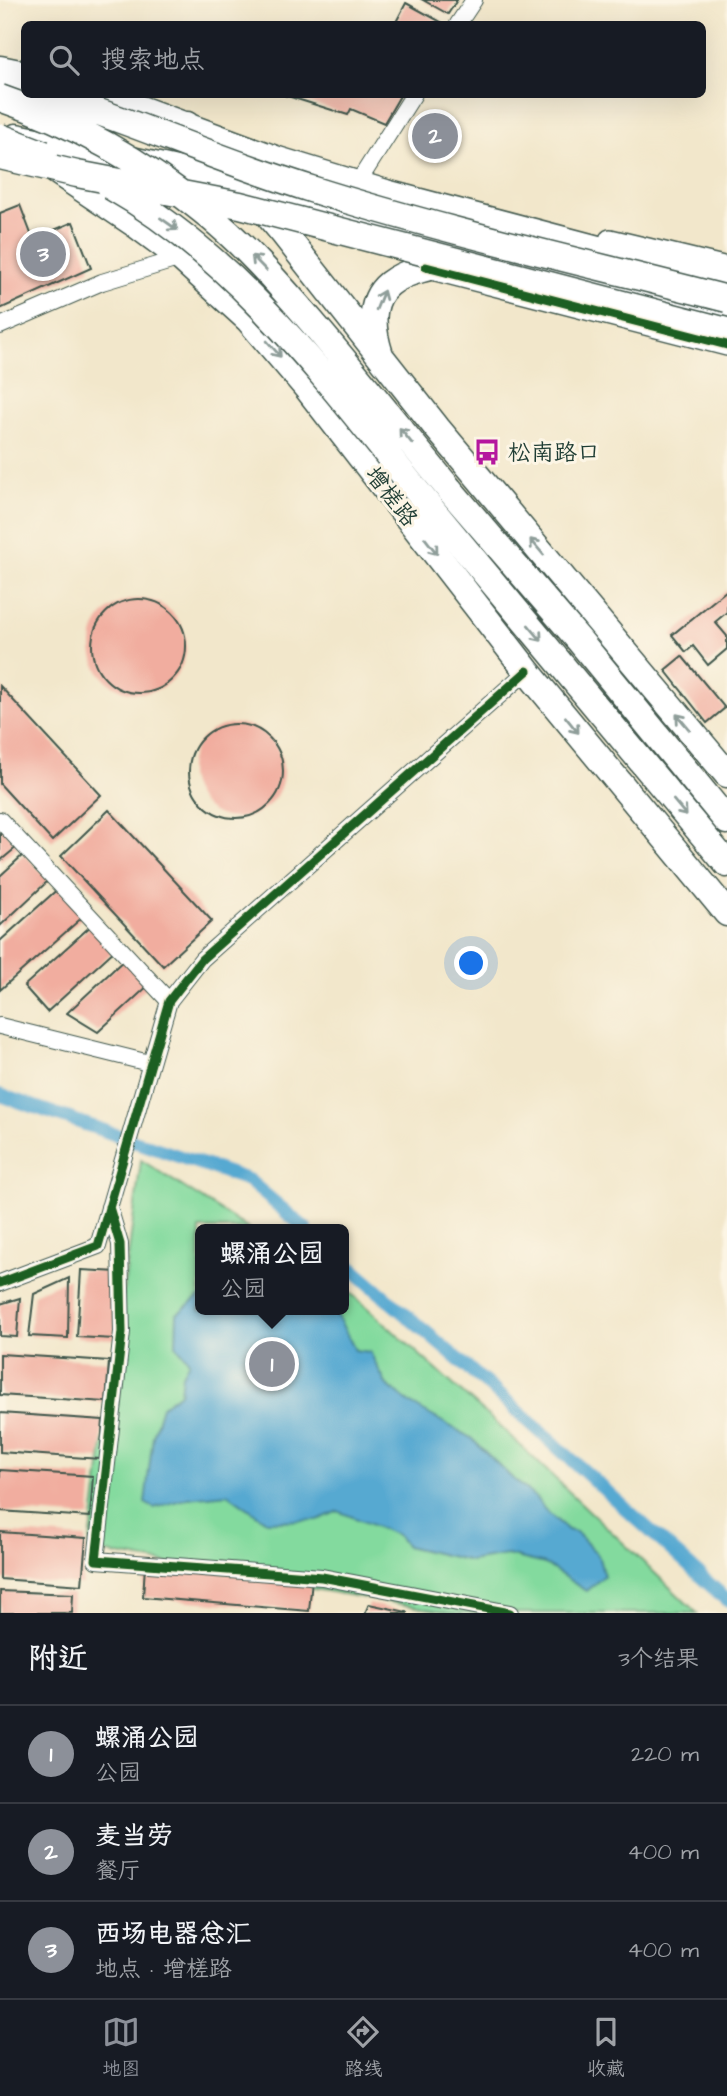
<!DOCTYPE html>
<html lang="zh">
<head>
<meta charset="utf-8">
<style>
  body { margin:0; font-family:"Architects Daughter","LXGW WenKai TC",sans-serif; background:#242831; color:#f1f3f6 }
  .you { position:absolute; left:472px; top:964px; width:24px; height:24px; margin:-18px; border:5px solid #fff; border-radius:50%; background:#1a73e8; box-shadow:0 0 0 10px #1a73e833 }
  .badge { display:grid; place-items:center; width:46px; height:46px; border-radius:50%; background:#8c9099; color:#fff; font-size:23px; font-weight:700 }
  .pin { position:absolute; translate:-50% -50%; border:4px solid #fff; box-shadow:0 2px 7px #0006 }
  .popup { position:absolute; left:195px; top:1224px; width:154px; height:91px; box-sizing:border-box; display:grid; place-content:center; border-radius:10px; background:#171b24; filter:drop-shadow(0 2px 5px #0005); font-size:23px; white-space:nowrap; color:#9ea1a6 }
  .popup b { font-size:26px; color:#f1f3f6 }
  .popup::after { content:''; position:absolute; left:50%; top:100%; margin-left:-14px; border:14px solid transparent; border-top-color:#171b24 }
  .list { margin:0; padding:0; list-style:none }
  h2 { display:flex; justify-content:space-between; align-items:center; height:91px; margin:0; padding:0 28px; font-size:30px }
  h2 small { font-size:23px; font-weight:400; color:#9ea1a6 }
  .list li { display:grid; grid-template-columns:46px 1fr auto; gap:21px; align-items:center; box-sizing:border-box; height:98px; padding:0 28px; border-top:2px solid #363941 }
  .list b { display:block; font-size:26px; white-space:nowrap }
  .list p { margin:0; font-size:23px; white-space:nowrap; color:#9ea1a6 }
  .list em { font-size:23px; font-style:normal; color:#9ea1a6 }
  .icon { flex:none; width:38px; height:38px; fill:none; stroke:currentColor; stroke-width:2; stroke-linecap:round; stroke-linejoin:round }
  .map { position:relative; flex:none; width:727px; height:1613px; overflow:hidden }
  .search { position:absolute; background:#171b24; box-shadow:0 7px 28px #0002; left:21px; right:21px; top:21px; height:77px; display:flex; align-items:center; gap:18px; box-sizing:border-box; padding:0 24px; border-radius:10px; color:#9ea1a6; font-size:26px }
  .sheet { height:385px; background:#171b24 }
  nav { display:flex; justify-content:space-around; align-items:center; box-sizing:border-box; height:98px; border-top:2px solid #363941; background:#171b24; font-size:19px; color:#9ea1a6 }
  nav a { display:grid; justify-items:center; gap:4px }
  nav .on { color:#8c9099 }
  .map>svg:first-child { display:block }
  .green { fill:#83da9e; stroke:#518c69; stroke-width:2 }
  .water { fill:#56a9d1; stroke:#3a7382; stroke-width:2 }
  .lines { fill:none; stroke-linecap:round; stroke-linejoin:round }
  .canal { stroke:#56a9d1; stroke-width:14 }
  .building { fill:#f1ad9f }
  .minor-casing { stroke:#3f564b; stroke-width:18 }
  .tertiary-casing { stroke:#3f564b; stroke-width:24 }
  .primary-casing { stroke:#3f564b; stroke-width:29 }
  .trunk-casing { stroke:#3f564b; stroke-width:29 }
  .minor { stroke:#fff; stroke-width:16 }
  .tertiary { stroke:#fff; stroke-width:21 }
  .primary { stroke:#fff; stroke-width:26 }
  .trunk { stroke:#fff; stroke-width:26 }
  .trunk-bridge-casing { stroke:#3f564b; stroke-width:29; stroke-linecap:butt }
  .trunk-bridge { stroke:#fff; stroke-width:26 }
  .cycleway-casing { stroke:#fcf5e5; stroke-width:13 }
  .cycleway { stroke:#1b5e20; stroke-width:9 }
  .oneway { stroke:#8f9e9a }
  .labels { text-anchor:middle; stroke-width:6; stroke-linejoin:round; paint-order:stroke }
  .poi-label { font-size:23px; fill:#1f3d34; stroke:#fcf5e5; text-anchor:start }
  .street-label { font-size:23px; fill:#1f3d34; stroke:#fcf5e5 }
</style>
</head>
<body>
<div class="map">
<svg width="727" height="1613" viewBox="0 0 727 1613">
  <rect width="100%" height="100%" fill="#fcf5e5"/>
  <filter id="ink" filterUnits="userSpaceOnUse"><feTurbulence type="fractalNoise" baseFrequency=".0143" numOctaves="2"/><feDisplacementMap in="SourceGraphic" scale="14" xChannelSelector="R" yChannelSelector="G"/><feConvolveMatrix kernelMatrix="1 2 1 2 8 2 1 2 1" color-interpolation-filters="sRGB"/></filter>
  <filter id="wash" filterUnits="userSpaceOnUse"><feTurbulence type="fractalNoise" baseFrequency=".00686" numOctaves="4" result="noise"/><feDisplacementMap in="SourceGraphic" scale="28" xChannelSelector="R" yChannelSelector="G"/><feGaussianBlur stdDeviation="1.57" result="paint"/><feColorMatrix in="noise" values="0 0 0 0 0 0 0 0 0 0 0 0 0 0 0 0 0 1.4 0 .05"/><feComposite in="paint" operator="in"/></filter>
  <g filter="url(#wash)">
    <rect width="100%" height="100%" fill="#f2e7cb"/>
    <path class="green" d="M141,1160L249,1229H200V1310H344V1290L354,1296L505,1431L697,1613H452L89,1550Z"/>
    <path class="water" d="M200,1296V1310H326L337,1315L355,1350L370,1352L386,1384L411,1404L471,1438L511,1477L535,1497L546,1511L568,1530L576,1532L598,1555L604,1576L586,1591L545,1564L507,1555L470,1561L406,1546L397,1535L338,1511L318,1520L266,1521L228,1494L188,1498L154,1508L145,1503L153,1436L162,1406L180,1393L182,1375L189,1361L176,1345L177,1314Z"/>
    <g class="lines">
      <path class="canal" d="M0,1095L248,1180L306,1229
        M344,1262L503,1398L727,1600"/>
    </g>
    <g id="blocks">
      <path class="building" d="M423,0H457L448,14Z
        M406,3L443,23L395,24Z
        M281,94H401L384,123L351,109L348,115Z
        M20,205L33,239L73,222L91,268L0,309V213Z
        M727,590V612L715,622L727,636V649L708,665L693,646L686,652L672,635Z
        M92 646a47 47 0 1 1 94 0a47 47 0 1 1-94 0Z
        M682,656L725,708L707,723L665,670Z
        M0,686L101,795L52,841L0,784Z
        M189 771a47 47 0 1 1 94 0a47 47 0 1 1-94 0Z
        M109,810L212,921L163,966L61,856Z
        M0,826L18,846L0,861Z
        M24,854L49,880L0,926V876Z
        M60,887L85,915L0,990V941Z
        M93,924L116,949L47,1012L24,986Z
        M126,958L150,984L98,1032L67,1013Z
        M81,1270L118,1272L115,1339L77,1337Z
        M69,1278L68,1338L29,1336L34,1294Z
        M20,1298L17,1337L0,1336V1304Z
        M0,1354L109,1361L106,1402L0,1395Z
        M0,1413L103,1420L100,1459L0,1452Z
        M0,1470L93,1476L90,1517L0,1511Z
        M0,1532L86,1538L82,1585L0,1579Z
        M145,1566L312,1580L309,1611L143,1597Z
        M0,1591L73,1594L72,1613H0Z
        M369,1604L407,1612V1613H365Z"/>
    </g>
  </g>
  <g filter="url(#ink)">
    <use href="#blocks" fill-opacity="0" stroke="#3f564b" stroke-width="2"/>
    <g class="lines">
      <g class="minor-casing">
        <path id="minor" d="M458,24L474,0
          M357,184L414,94
          M0,326L102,282L181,258
          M0,820L169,1001
          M0,1026L149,1063
          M109,1207L120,1244L122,1332L96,1560L322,1577L510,1613
          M0,1283L98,1246L169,1001L202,959L527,671"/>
      </g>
      <g class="tertiary-casing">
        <path id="tertiary" d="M610,240L727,268
          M428,268L727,345"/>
      </g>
      <g class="primary-casing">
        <path id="primary" d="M0,69L24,74
          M100,94L278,160L386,193L727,283
          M187,125L243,185L284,234L437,428L727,774
          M16,137L118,157L243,185L343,214L727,315
          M52,168L138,226L181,258L249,320L308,389L527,671L727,913
          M380,355C356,280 402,271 462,261"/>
      </g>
      <g class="trunk-casing">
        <path id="trunk" d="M0,81L24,88
          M449,489L579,640L727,821
          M429,506L727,864"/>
      </g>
      <use href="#minor" class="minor"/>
      <use href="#tertiary" class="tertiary"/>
      <use href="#primary" class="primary"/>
      <use href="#trunk" class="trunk"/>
      <g class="trunk-bridge-casing">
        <path id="trunk-bridge" d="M46,94C135,122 221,161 311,189C447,232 588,263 727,299
          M0,98C74,123 142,161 203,211C243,243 277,282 311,321C358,376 403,433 449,489
          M0,137L44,154
          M0,156L77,174L240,205L727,331
          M110,186C244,262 333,389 429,506"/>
      </g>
      <use href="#trunk-bridge" class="trunk-bridge"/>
      <g class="cycleway-casing">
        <path id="cycleway" d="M426,267L727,345
          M109,1207L120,1244L122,1332L96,1560L322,1577L510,1613
          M0,1283L98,1246L169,1001L202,959L527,671"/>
      </g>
      <use href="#cycleway" class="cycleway"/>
    </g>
    <defs><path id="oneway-shaft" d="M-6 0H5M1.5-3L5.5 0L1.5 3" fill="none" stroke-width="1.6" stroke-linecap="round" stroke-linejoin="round" transform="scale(1.75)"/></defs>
    <g class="oneway">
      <use href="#oneway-shaft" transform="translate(169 224) rotate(35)"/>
      <use href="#oneway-shaft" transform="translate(259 263) rotate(-134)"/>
      <use href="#oneway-shaft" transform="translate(380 300) rotate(-68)"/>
      <use href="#oneway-shaft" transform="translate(274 349) rotate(49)"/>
      <use href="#oneway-shaft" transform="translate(406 436) rotate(-129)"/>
      <use href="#oneway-shaft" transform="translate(431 546) rotate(52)"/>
      <use href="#oneway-shaft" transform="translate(537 547) rotate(-130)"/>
      <use href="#oneway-shaft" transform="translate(535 633) rotate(50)"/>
      <use href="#oneway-shaft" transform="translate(683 722) rotate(-130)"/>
      <use href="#oneway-shaft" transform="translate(572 725) rotate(51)"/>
      <use href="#oneway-shaft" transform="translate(680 808) rotate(50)"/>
    </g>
  </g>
  <defs>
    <g id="bus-bare" transform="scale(2.1)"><path d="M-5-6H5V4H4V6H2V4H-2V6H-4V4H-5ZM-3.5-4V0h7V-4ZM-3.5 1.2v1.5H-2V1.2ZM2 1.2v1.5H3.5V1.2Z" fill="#b5179e" stroke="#fcf5e5" stroke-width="2.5" paint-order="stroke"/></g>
  </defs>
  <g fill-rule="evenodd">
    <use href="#bus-bare" x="487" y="452"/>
  </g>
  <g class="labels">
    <g class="poi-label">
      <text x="508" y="460">松南路口</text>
    </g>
    <g class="street-label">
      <text transform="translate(392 496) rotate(52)" y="8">增槎路</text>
    </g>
  </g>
</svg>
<div class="you"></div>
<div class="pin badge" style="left:272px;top:1364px">1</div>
<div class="popup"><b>螺涌公园</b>公园</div>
<div class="pin badge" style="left:435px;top:136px">2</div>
<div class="pin badge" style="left:43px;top:254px">3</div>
<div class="search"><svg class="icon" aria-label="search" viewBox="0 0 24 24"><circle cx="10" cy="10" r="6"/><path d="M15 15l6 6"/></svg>搜索地点</div>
</div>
<section class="sheet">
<h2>附近<small>3个结果</small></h2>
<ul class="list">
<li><span class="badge">1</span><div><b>螺涌公园</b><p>公园</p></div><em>220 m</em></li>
<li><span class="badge">2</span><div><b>麦当劳</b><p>餐厅</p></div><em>400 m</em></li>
<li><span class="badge">3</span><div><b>西场电器总汇</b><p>地点 · 增槎路</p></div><em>400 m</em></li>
</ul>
</section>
<nav>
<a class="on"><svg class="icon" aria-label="map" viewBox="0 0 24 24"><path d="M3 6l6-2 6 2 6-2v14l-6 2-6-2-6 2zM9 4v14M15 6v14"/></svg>地图</a>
<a><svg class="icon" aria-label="directions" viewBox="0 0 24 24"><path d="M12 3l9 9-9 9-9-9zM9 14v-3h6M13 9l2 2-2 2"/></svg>路线</a>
<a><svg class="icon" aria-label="saved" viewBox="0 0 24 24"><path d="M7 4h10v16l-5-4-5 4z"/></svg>收藏</a>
</nav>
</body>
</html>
